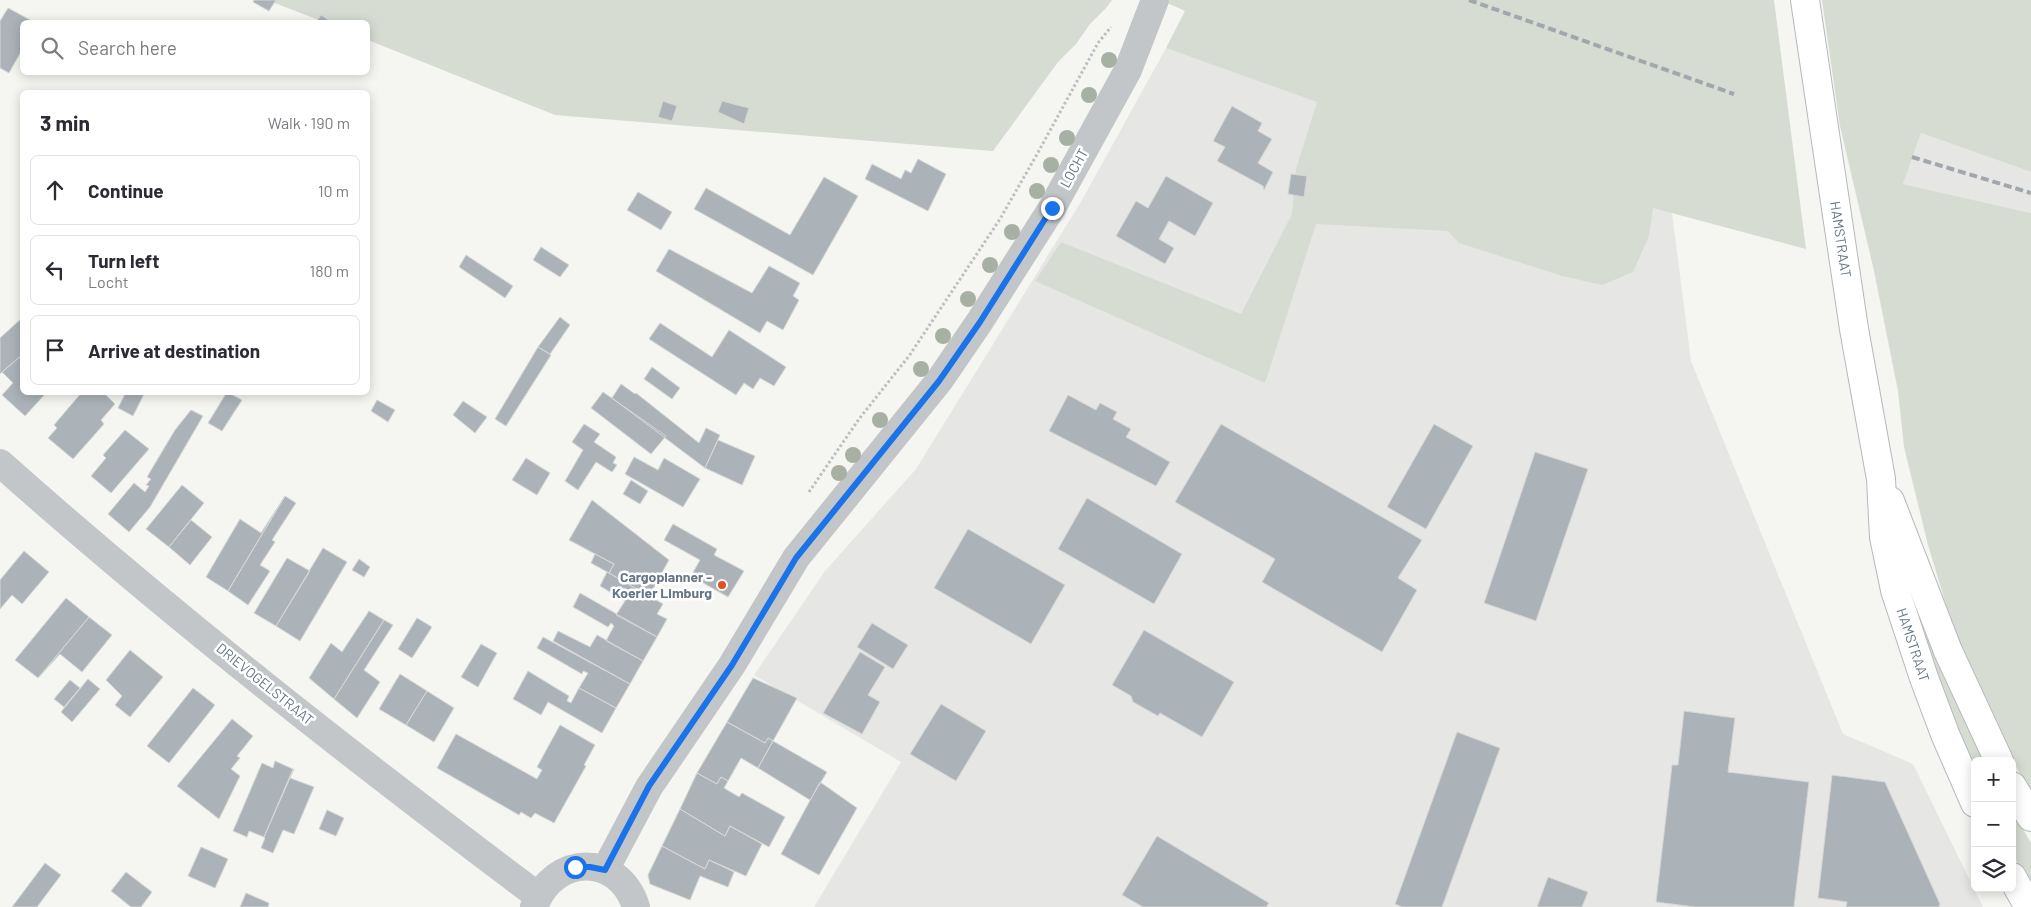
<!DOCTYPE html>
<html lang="en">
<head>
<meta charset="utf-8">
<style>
  body { margin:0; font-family:Barlow,sans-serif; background:#f7f7f7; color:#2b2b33 }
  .controls { position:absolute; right:15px; bottom:15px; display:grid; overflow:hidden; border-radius:8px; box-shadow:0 2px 12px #0003 }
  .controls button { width:45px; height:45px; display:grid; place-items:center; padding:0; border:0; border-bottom:1px solid #e1e1e2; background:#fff; color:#2b2b33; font:25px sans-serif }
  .stop { position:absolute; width:15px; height:15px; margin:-11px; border:4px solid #1a73e8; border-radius:50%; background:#fff }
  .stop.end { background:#1a73e8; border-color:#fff; box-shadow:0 1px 5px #0008 }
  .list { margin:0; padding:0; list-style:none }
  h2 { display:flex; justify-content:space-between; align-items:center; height:65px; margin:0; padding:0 20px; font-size:21px }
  h2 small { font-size:16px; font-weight:400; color:#7c7c81 }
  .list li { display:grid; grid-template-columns:32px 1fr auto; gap:15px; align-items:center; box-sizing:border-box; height:70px; margin:0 10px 10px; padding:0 10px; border:1px solid #e1e1e2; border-radius:8px }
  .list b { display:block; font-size:19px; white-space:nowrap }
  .list p { margin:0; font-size:16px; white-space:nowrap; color:#7c7c81 }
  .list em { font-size:16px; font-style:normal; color:#7c7c81 }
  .icon { flex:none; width:28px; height:28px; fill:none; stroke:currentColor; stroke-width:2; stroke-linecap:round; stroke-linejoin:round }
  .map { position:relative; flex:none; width:2031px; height:907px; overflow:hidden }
  .search { position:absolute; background:#fff; box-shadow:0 2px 12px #0003; left:20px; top:20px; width:350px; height:55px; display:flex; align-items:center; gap:12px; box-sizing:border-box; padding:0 18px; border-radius:8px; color:#7c7c81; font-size:19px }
  .panel { position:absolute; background:#fff; box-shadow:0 2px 12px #0003; left:20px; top:90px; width:350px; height:305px; border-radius:8px }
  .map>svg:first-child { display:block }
  .built { fill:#e6e7e5 }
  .green { fill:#d6dcd2 }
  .building { fill:#abb3b8; stroke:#d6d6d4 }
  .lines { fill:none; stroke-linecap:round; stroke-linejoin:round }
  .major-casing { stroke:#b5b9bd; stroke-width:30 }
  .path { stroke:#bcbec0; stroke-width:3; stroke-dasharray:2.5 2.5; stroke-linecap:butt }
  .minor { stroke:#c2c6c9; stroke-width:28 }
  .major { stroke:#fff; stroke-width:28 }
  .rail { stroke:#a1a7ad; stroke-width:4; stroke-dasharray:8 4; stroke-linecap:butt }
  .tree { fill:#a7b1a3 }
  .route { stroke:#1a73e8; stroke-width:6 }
  .poi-dot { fill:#e45022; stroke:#fff; stroke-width:2 }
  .labels { text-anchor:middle; stroke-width:5; stroke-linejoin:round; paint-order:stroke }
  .street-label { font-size:14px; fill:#647583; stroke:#fff }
  .poi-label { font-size:14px; font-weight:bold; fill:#647583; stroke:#fff; text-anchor:end }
</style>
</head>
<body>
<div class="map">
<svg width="2031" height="907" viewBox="0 0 2031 907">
  <rect width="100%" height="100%" fill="#f5f5f1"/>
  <path class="built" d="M1166,48L1672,213L1691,361L1843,734L1913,764L1983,907H814L901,762L754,675L825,571L916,469L1082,200Z
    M1921,133L2031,172V213L1903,184Z"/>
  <path class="green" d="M267,0H1112L1106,8L1090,24L1076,44L1058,62L993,151L555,115L368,40V22H324Z
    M1164,0H1774L1806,249L1653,208L1649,236L1633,272L1602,285L1562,276L1459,243L1448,231L1316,224L1265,383L1035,281L1061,242L1241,314L1292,214L1296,169L1317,102L1166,48L1185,11L1163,1Z
    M1822,0H2031V172L1921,133L1903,184L2031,213V793L2000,738L1961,654L1928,545L1904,447L1898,391L1874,271L1840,126Z
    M1925,638L1930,640L1984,761H1975V779L1923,648Z
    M2012,810L2031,843V886L2012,853Z"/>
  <path class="building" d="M254,0H276L269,11L253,2Z
    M8,8L34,22H22V50L9,73L0,68V21Z
    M321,15L332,22H316Z
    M663,101L677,106L672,121L658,117Z
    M722,101L749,108L744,124L718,112Z
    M1232,106L1262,123L1258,131L1272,139L1258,163L1273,172L1264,190L1263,186L1217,161L1225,147L1213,141Z
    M918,159L946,174L928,211L865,179L872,164L901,179L905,170L911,173Z
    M1291,174L1307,176L1304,197L1288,194Z
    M1166,176L1213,203L1195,236L1169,221L1159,239L1174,248L1165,264L1116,236L1136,201L1148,208Z
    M824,177L858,196L813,275L694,209L706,188L790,235Z
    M638,192L672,212L661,230L627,210Z
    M541,247L569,265L560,277L533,260Z
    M669,249L752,293L769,266L800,283L793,296L799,300L783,330L767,321L760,333L656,271Z
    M466,255L513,286L505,298L459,267Z
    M560,317L570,325L550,354L538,347Z
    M22,318V355L0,374V338Z
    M660,323L712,357L729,330L786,367L774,386L760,378L753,389L744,383L736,395L649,339Z
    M538,347L551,355L506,426L495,419Z
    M22,355V392H47L25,416L2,395L13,383L2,372Z
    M652,367L680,388L672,399L644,379Z
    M621,384L635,394L636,393L699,443L706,428L720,435L705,468L612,398Z
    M82,392H103L115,404L101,420L104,424L73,459L48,438L57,428L54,425Z
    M126,392H145L133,416L118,408Z
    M227,392L242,400L222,431L208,423Z
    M603,392L666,436L651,454L591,408Z
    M1068,395L1096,410L1100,403L1117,412L1113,419L1131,429L1126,437L1170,462L1156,486L1049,431Z
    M377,400L395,410L388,422L371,411Z
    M463,401L487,417L475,433L453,415Z
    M191,410L203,416L150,507L129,532L108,514L134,483L145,492L149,486L146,485L151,479L147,477L175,430Z
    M584,424L600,434L594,442L616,457L613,463L617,465L612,472L596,462L578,490L565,481L583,450L572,442Z
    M1221,424L1422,540L1398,578L1417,590L1382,652L1262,582L1275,559L1175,502Z
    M1434,424L1473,446L1426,529L1387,507Z
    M125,430L149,449L111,493L91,476L106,458L103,455Z
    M718,440L755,456L742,485L705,468Z
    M1535,452L1588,469L1536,621L1484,603Z
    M634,457L658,470L664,458L700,479L683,507L625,474Z
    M526,458L550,473L537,495L512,480Z
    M631,480L648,491L640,504L623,494Z
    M182,485L204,503L169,547L146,529Z
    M285,496L228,591L206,577L240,519L261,533Z
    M285,496L296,503L272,540L275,542L260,565L270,571L248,605L228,591Z
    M1087,498L1182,554L1154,604L1058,549Z
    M592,500L669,560L649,596L609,573L614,564L569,540Z
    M191,520L212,537L190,565L169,547Z
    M673,524L717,549L714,555L744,571L728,597L691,576L700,560L664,540Z
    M968,529L1065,585L1031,644L934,588Z
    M323,548L347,562L300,641L276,626Z
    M24,551L49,572L22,604L12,595L0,609V580Z
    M595,554L614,564L609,573L591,563Z
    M287,558L310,571L276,626L254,613Z
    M359,559L370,567L364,577L352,570Z
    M607,572L663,604L657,614L667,619L657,637L616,615L625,601L600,586Z
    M580,593L657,637L643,661L606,641L614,626L611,623L608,627L573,607Z
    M66,598L89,617L38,678L15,660Z
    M369,611L384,620L334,699L309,678L331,643L342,652Z
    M89,617L112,635L82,672L60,654L38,678Z
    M417,618L432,627L412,658L398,649Z
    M384,620L393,625L364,670L380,682L357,718L334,699Z
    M872,623L908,645L893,669L857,647Z
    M1144,630L1234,682L1202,737L1160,713L1158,716L1133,702L1131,696L1112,685Z
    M558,631L590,647L597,635L643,661L630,684L553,641Z
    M543,637L630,684L616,708L579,688L588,673L583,671L582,674L537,648Z
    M481,644L497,653L478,687L461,677Z
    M130,650L163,677L130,717L115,705L122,696L106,680Z
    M860,652L885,667L868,695L880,702L862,734L823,713Z
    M528,671L569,696L567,701L571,703L579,688L616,708L602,733L548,702L541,715L513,699Z
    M400,674L427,691L406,725L379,709Z
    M753,678L797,698L773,741L768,738L765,743L727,722Z
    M88,679L100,689L72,722L61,712Z
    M70,680L80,688L64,707L54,699Z
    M193,688L215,705L169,763L147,746Z
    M427,691L454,708L434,742L406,725Z
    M941,704L986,731L956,781L910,754Z
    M1684,711L1735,718L1728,772L1809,782L1794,907H1695L1656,902L1672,765H1678Z
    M232,719L253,736L237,756L240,758L231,769L240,776L219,819L177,786Z
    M727,722L765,743L768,738L773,741L758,768L741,758L728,781L721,777L717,784L697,773Z
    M560,725L595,745L584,765L586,766L554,823L535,813L531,818L521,812L519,815L437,768L456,734L537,779L542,770L537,767Z
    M1457,732L1500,748L1442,907H1402L1395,904Z
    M773,741L827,772L810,800L758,768Z
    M275,761L293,769L264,837L249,831L247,837L233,831L262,763L273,768Z
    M294,769L290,778L314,787L294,834L283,830L273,853L261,848L265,838L264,837Z
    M697,773L717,784L721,777L728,781L724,788L739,797L742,793L785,817L769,847L730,826L725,836L680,809Z
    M1832,775L1885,782L1940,904L1939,907H1846L1847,902L1818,898Z
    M820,782L857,808L819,875L781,854Z
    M680,809L725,836L730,826L762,844L746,876L709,860L705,869L662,846Z
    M327,810L344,818L336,836L319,829Z
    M1157,836L1269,903L1266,907H1143L1122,895Z
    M662,846L705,869L709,860L734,872L728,887L700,876L690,900L650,884L648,875Z
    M201,847L228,859L215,888L188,876Z
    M45,863L61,875L37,907H12Z
    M126,872L152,892L141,907H131L111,891Z
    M1548,877L1588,892L1582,907H1537Z
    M246,893L269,903L268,907H240Z"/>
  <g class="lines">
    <g class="major-casing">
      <g id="major">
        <path id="s1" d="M1805,0L1854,329L1881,479L1884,537L1895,590L1924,678L1945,734L1975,803"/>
        <path d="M1890,501L1948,651L1999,761"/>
        <path d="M2012,786L2031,817"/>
        <path d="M2012,877L2029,907"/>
      </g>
    </g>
    <path class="path" d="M809,492L859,419L909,356L1000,219L1036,156L1098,43L1111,27"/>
    <path class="minor" d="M0,463C172,616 354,758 538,896
      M605,870L649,787L732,665L796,558L939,381L980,321L1052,208L1128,70L1155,0
      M534,907C553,854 619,852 636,907"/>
    <use href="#major" class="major"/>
    <path class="rail" d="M1469,0L1734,94
      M1912,157L2031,193"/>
  </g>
  <g class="tree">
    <circle cx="1109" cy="60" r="8"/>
    <circle cx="1089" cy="95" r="8"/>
    <circle cx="1067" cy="138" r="8"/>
    <circle cx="1051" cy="165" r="8"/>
    <circle cx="1037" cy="191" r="8"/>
    <circle cx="1012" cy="232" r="8"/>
    <circle cx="990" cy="265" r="8"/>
    <circle cx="968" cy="299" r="8"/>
    <circle cx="943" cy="336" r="8"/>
    <circle cx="921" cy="369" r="8"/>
    <circle cx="880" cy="420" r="8"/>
    <circle cx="853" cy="455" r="8"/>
    <circle cx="839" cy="473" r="8"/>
  </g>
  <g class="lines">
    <path class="route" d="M575,867H590L605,870L649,786L732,665L796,558L939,381L980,322L1052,208"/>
  </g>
  <circle class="poi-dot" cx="722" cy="585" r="5"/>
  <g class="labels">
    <g class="street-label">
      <text transform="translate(1074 168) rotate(-61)" y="5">LOCHT</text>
      <text dy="5" stroke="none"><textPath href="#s1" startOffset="242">HAMSTRAAT</textPath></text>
      <text dy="5" stroke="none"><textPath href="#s1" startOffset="655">HAMSTRAAT</textPath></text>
      <text transform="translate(265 684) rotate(39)" y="5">DRIEVOGELSTRAAT</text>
    </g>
    <g class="poi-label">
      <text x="712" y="582">Cargoplanner -<tspan x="712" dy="16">Koerier Limburg</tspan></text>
    </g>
  </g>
</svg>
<div class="controls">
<button>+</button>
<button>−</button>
<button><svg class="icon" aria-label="layers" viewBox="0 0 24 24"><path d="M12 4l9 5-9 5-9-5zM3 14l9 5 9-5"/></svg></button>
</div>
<div class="stop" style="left:575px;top:867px"></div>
<div class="stop end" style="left:1052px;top:208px"></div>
<div class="search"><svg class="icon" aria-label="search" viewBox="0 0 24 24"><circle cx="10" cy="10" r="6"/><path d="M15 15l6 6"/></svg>Search here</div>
<section class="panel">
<h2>3 min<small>Walk · 190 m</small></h2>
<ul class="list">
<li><svg class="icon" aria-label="ahead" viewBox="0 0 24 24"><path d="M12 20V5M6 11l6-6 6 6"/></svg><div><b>Continue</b></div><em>10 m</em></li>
<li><svg class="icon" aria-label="left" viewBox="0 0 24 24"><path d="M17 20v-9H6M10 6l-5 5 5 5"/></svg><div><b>Turn left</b><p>Locht</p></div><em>180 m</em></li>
<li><svg class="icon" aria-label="arrive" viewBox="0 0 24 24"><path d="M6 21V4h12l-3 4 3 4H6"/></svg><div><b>Arrive at destination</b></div></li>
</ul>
</section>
</div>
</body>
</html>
